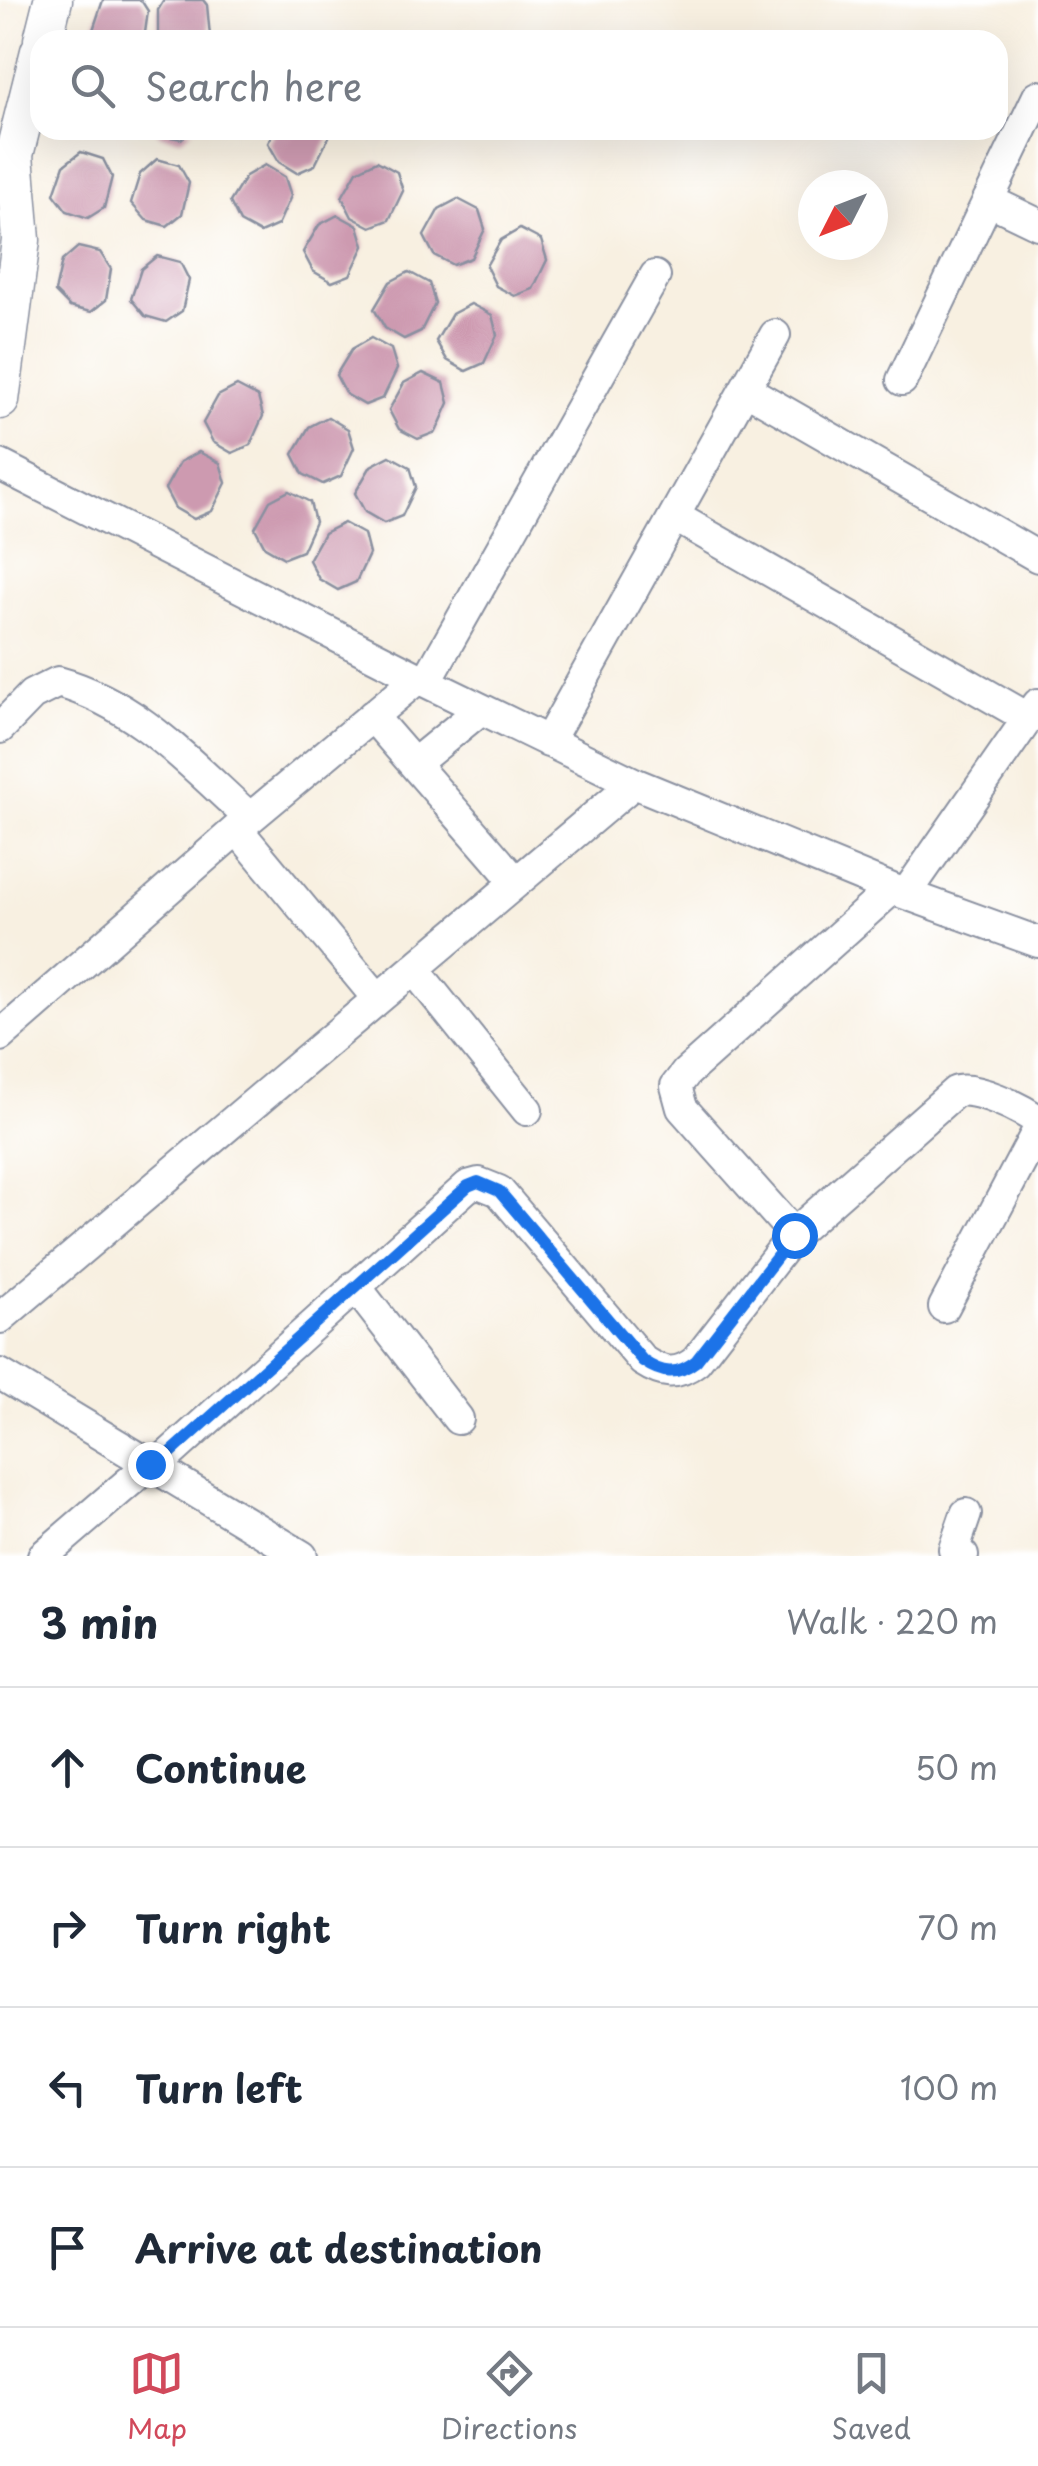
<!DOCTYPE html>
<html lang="en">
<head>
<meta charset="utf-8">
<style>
  body { margin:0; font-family:"Playpen Sans",sans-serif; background:#f6f6f7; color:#1f2937 }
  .compass { position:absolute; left:798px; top:170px; width:90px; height:90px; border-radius:50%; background:#fff; box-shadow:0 10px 40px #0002; rotate:228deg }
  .stop { position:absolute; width:30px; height:30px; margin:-22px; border:8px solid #1a73e8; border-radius:50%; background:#fff }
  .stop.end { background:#1a73e8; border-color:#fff; box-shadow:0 2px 10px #0008 }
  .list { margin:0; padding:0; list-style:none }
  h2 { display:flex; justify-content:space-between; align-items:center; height:130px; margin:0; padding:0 40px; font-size:42px }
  h2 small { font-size:32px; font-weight:400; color:#747a83 }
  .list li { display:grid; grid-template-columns:65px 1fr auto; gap:30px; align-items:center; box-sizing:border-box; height:160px; padding:0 40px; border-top:2px solid #e0e1e3 }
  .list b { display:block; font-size:38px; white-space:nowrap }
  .list em { font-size:32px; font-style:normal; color:#747a83 }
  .icon { flex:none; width:55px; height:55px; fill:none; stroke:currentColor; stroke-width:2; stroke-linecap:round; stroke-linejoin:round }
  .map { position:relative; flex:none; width:1038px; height:1556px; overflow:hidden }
  .search { position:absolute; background:#fff; box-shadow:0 10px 40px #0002; left:30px; right:30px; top:30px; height:110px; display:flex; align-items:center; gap:25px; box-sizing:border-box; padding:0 35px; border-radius:30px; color:#747a83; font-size:38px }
  .sheet { height:770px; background:#fff }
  nav { display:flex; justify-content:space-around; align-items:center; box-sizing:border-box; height:140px; border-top:2px solid #e0e1e3; background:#fff; font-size:28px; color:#747a83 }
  nav a { display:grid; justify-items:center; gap:5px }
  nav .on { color:#d1495b }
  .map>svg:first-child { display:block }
  .building { fill:#cd9ab0 }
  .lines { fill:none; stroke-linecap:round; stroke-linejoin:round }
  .minor-casing { stroke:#8a90a0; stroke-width:34 }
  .tertiary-casing { stroke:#8a90a0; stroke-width:41 }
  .minor { stroke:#fff; stroke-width:30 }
  .tertiary { stroke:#fff; stroke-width:38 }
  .route { stroke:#1a73e8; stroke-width:12 }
</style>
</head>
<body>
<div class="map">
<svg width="1038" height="1556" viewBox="0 0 1038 1556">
  <rect width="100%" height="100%" fill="#fff"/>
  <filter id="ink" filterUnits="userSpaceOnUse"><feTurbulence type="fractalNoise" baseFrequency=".01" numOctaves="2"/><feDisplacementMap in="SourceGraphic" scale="20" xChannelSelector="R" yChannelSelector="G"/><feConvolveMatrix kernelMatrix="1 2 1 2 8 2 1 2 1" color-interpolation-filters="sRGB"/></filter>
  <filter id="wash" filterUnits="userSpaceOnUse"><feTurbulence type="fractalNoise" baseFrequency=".0048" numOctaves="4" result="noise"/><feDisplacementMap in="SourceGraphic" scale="40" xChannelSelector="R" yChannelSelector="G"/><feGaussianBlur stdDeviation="2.25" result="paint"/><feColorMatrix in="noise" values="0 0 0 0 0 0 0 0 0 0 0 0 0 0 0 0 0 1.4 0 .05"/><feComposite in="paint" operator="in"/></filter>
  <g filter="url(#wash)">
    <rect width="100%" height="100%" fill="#f8f0e1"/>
    <g id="blocks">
      <path class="building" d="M103,0H141L148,11L144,40H98L92,33Z
        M164,0H203L207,5L210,36L208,40H158V10Z
        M156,130H193L181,139L160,135Z
        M275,130H327L329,137L315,165L297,173L279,162L268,143Z
        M81,152L103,159L112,177L104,208L88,218L67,211L54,194L64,165Z
        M157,159L179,165L189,183L182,214L167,226L146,220L131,203L140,174Z
        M377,161L397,172L403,191L389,220L371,227L352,217L342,197L357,171Z
        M265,165L285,177L291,196L278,225L260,233L240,222L230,202L246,176Z
        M458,199L479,210L485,229L471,258L453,265L434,255L424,236L439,209Z
        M338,215L358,226L364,246L350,275L332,282L313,271L303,252L319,225Z
        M520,229L541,240L547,260L533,289L515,296L496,286L486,266L501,240Z
        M78,247L100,252L111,269L106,300L91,312L70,307L55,292L62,261Z
        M157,256L180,262L189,280L182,311L166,322L145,316L131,299L141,269Z
        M409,272L429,283L435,303L421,331L404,339L385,328L374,309L390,282Z
        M471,304L492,315L497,335L484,363L466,371L447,360L436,341L452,314Z
        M371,338L391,349L397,369L383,398L365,405L346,394L336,375L352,349Z
        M423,373L444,383L449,403L436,432L418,439L399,429L389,410L404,383Z
        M237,386L258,397L263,416L250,445L232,453L213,442L203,423L218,396Z
        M328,417L348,429L354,448L341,476L323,484L303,474L293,454L309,427Z
        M199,452L220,463L226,483L212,511L194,519L175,508L165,489L180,462Z
        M390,456L410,467L416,487L402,516L384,523L365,512L355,493L371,466Z
        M289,491L310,502L315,522L302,551L284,558L265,547L255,528L270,501Z
        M344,523L364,534L369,554L356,582L338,590L319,579L309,560L324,533Z"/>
    </g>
  </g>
  <g filter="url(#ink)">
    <use href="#blocks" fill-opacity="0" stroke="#8a90a0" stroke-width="2.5"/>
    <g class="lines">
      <g class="minor-casing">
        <path id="minor" d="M988,200L1038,224
          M902,380L1038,96
          M745,389L1038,557
          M0,465L426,682L634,783L892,889L1038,942
          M674,516L1028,718
          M426,682L655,276
          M372,716L516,882
          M0,728L32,695L58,682C138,704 190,764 250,818
          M548,742L775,335
          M414,764L481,709
          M237,829L378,999
          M906,894L1038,704
          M414,969L527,1110
          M0,1036L237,829L418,678
          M795,1235L682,1108L676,1086L686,1073L892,889
          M355,1286L458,1419
          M944,1307L1038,1130
          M0,1318L634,783
          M0,1374L302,1556
          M155,1467L468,1186L479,1183L499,1191L643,1361C663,1374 677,1376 696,1361L796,1232L955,1092C971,1084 1024,1109 1038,1121
          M43,1556L150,1464
          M963,1556L954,1549L966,1514"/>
      </g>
      <g class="tertiary-casing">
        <path id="tertiary" d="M43,40L53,0
          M3,175L14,155L40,51
          M0,400L21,240L14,155"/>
      </g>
      <use href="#minor" class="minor"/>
      <use href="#tertiary" class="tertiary"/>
    </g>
  </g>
  <g class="lines" filter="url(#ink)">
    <path class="route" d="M150,1464L155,1467L468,1186L478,1182L499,1191L643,1361C662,1374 677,1376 696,1361L794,1235"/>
  </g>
</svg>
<svg class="compass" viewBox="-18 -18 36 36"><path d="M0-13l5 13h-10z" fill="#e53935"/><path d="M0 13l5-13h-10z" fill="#747a83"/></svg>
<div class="stop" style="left:794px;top:1235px"></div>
<div class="stop end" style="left:150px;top:1464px"></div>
<div class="search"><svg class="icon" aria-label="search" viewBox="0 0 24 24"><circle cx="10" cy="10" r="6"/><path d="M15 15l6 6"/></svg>Search here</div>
</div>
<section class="sheet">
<h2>3 min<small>Walk · 220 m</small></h2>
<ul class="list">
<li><svg class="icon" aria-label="ahead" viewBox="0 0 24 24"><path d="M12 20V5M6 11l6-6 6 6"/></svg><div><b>Continue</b></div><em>50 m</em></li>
<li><svg class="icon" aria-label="right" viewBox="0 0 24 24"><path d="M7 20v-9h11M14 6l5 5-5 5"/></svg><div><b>Turn right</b></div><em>70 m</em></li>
<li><svg class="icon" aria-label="left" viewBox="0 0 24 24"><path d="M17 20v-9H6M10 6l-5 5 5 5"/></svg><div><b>Turn left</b></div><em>100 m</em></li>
<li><svg class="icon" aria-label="arrive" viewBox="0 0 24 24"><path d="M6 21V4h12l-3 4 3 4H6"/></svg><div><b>Arrive at destination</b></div></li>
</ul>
</section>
<nav>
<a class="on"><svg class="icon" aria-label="map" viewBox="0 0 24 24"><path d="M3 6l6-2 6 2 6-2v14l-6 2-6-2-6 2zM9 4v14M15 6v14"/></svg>Map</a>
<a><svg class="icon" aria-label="directions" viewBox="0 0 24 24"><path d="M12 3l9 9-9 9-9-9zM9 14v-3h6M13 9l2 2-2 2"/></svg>Directions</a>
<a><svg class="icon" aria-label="saved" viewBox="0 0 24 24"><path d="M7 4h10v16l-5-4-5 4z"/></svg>Saved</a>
</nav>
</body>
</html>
